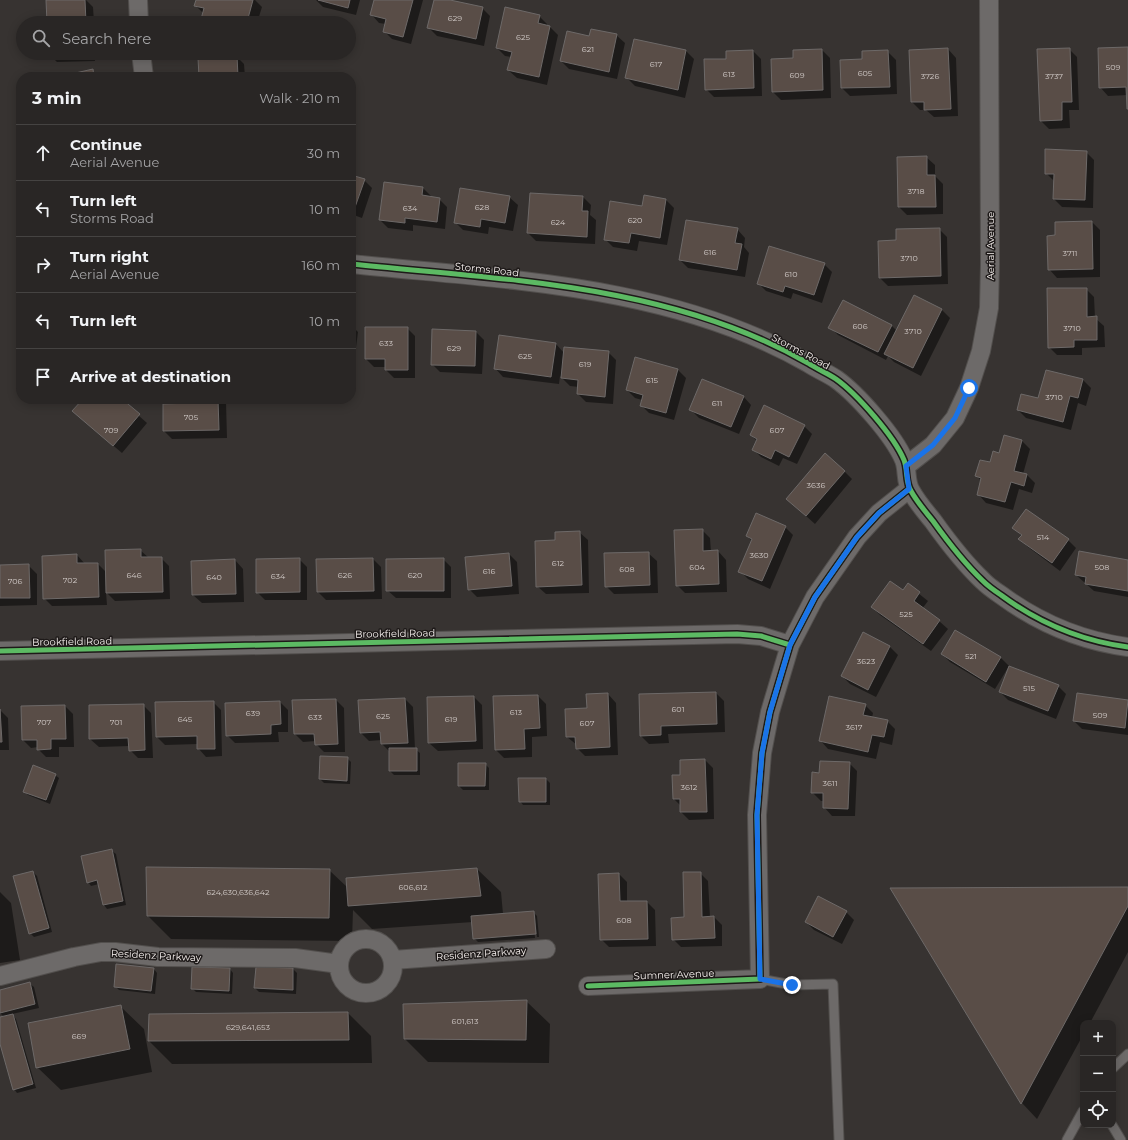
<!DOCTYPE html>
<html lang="en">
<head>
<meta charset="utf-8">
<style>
  body { margin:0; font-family:Montserrat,sans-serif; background:#312e2d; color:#f1f3f6 }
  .controls { position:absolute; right:12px; bottom:12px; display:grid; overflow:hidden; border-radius:8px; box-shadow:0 2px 10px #0003 }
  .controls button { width:36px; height:36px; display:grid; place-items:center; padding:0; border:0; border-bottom:1px solid #454342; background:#292625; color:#f1f3f6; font:20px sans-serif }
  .stop { position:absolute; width:12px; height:12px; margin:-9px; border:3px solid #1a73e8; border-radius:50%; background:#fff }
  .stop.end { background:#1a73e8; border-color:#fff; box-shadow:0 1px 4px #0008 }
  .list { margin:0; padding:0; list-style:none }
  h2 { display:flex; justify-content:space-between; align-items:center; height:52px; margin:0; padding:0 16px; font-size:17px }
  h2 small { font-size:13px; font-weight:400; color:#a5a5a7 }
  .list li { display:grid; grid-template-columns:26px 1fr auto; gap:12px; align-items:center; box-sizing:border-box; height:56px; padding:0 16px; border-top:1px solid #454342 }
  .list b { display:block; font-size:15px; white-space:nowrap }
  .list p { margin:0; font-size:13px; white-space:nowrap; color:#a5a5a7 }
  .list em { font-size:13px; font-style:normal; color:#a5a5a7 }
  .icon { flex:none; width:22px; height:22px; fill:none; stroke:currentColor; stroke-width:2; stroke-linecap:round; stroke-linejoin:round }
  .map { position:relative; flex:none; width:1128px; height:1140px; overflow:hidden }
  .search { position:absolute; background:#292625; box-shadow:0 2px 10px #0003; left:16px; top:16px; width:340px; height:44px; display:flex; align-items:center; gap:10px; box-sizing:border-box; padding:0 14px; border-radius:22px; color:#a5a5a7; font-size:15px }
  .panel { position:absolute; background:#292625; box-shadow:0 2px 10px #0003; left:16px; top:72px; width:340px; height:332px; border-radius:16px }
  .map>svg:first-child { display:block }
  .shadow { fill:#0007 }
  .building { fill:#594d47; stroke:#6d6968 }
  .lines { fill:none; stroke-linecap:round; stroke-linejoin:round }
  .service-casing { stroke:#524f4d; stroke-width:11 }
  .minor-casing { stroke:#524f4d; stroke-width:20 }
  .service { stroke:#6d6a69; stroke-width:9 }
  .minor { stroke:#6d6a69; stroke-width:18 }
  .cycleway-casing { stroke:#1e1a19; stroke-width:8 }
  .cycleway { stroke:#5cba63; stroke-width:5 }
  .route { stroke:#1a73e8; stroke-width:5 }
  .labels { text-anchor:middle; stroke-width:3; stroke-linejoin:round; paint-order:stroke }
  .number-label { font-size:8px; fill:#d0c9c6 }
  .street-label { font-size:10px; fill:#f8f2f0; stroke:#1e1a19 }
</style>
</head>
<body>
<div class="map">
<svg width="1128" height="1140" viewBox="0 0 1128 1140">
  <rect width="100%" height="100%" fill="#373331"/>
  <path class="shadow" d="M47,0H86L93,7L94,23H48Z
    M197,0H255L262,7L257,23H201L204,14L196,6Z
    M316,0H360L356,15L323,7Z
    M375,0H423L411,44L392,39L384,31L386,24L379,23L371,14Z
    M435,0H446L482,8L490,16L484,46L437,36L429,28Z
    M539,16L547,24V26L550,27L558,35L547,85L517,78L508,70L511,57L505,56L497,48Z
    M616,35L625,43L617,79L569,69L561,61L590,37Z
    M635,40L686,51L694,59L685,98L635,86L627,78Z
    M1128,48V109V95L1108,96L1100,87Z
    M948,49L956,58L958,116L934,117L926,110H920L912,102Z
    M1069,49L1077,57L1079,110H1069L1070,128L1049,129L1041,121Z
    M822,50L830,58L831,98L781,100L773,92L794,59Z
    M753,51L761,59L762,96L714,97L706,89L727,60Z
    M888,52L896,60L897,94L850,96L842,88L863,60Z
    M48,53H94L95,61L57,62Z
    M236,56L244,64L245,77H200Z
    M92,70L99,77H62Z
    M1086,152L1094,160L1093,208L1062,207L1054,199V181L1046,173Z
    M926,157L935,165V176L943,184V214L907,215L899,207Z
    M351,176L364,180L372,188L362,218L351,214Z
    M422,187L431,196L430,198L439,199L447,207L445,229L413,225V231L388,228L380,220Z
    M531,194L583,197L591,205L590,215L596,220L595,244L536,241L528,233Z
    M509,197L518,205L513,231L489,227L488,234L463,230L455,222Z
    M666,200L674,208L667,245L639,241L637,251L613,247L605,239L642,208Z
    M1092,222L1100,230V277L1057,278L1049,269L1056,236Z
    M737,229L745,238L744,247L749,253L745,277L688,268L680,260Z
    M939,229L947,237L948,284L888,286L880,278L897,241Z
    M824,264L832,272L822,303L793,293L791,299L766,291L758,283Z
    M1086,289L1094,297L1095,318L1104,326L1105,347L1082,348V355H1057L1049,347Z
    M942,310L950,318L921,376L894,362L888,356L886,360L838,335L830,327L891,325L897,331Z
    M351,325L358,332L353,370H351Z
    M407,328L415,336V378H394L386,370V367H374L366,359Z
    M476,332L484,340L482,374L440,372L432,364Z
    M556,344L564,353L608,352L616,360L613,404L586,402L578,394L579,387L570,386L560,376L559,384L503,377L495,368Z
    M636,358L678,370L686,378L674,420L649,413L641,405L642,400L635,398L627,390Z
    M1047,371L1083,380L1091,388L1086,406L1078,403L1071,430L1026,418L1018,410L1039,400Z
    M743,396L751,405L739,434L699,418L691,410Z
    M84,399H120L147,423L122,453L82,419Z
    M192,399H223L226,402L227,438L172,439L164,431L192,404Z
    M804,426L812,434L797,464L783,458L779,466L761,457L753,449L757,441L751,435Z
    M1022,441L1030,449L1023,474L1027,475L1035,483L1032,493L1019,489L1013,510L986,503L978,494L981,481L977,476L999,454Z
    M844,471L852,479L815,524L796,507Z
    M785,527L793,535L770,589L748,579L740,571L753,542L747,536Z
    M1014,528L1068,540L1076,548L1060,571L1028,547L1020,539L1022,536Z
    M702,530L710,538L711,552L718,551L726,560L727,592L685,593L677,585Z
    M579,532L588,540L589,593L546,594L537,586L556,541Z
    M140,550L149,558H161L169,566L170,599L115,601L106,592L107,605L52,606L44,598L77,555L85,564H98L106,572Z
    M648,553L657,561L658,593L614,594L606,586Z
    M509,554L517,562L519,594L477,597L469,589Z
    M299,559L307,567V600H265L257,592Z
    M373,559L381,567L382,599L326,600L318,592L317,560Z
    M443,559L451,567V598H396L387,590Z
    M235,560L243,569L244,602L202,603L193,595Z
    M1128,561V597L1094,591L1076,575Z
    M28,565L37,574V605L0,606V566Z
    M908,585L928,601L922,609L939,621L948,629L931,651L880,615L872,607L904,591Z
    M956,631L1001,658L1009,666L995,689L950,662L942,654Z
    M863,634L890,647L898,655L876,697L850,684L842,676Z
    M1058,686L1066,694L1056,719L1008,700L1000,692Z
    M716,693L724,701L725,732L668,734L669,743L649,744L641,736Z
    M608,694L616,703L618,755L585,756L577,748V745L567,737L588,709Z
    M1078,694L1128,701V735L1082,729L1074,721Z
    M538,696L546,704L547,736L532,737V757L504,758L496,750Z
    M474,697L482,705L483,749L438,751L429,743Z
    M405,699L413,707L415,749L420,753V775H394L390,771V752L382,744V740L369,741L361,733Z
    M336,700L344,708L345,752H324L316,744V741L303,742L295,734Z
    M213,702L221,710L222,756L206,757L198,748V744L165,745L157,737Z
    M280,702L288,710V732H278L279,742L235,743L227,735Z
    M143,705L151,713L153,758H138L130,750V746L99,747L90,739Z
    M865,705L873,713L872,718L887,721L895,729L892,745L880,742L876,759L828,749L820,740Z
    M65,706L73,714L74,747H59V757H46L38,749V747L31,748L23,740Z
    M0,710L8,718L9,750H0Z
    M347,758L351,762L350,784L324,783L320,779Z
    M705,760L713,768L714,819L689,820L681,812V806L674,799L681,776V761Z
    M849,763L857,771L855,816H832L824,807V801H821L812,792L820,774Z
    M485,764L489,768V790H463L459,786Z
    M55,775L59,778L50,804L28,795L24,791Z
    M546,779L550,783V805H523L520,801Z
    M112,851L116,854L126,905L107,909L104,905L99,884L91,886L88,882Z
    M477,869L501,892L503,914L533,912L537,916L539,937H537L535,915H533L535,938L478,942L474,938L473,922L372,929L353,910L352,941L171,939L148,916L329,870L347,887Z
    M33,872L37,876L52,932L34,937L30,933Z
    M700,873L708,881L710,917H714L722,925V946L681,947L673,939L685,918Z
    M619,874L627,882V902H647L655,910L656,946L609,947L601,939Z
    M1128,888V952L1090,1023H1083V1035L1037,1119L1022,1103L892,889Z
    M0,892L11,903L20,960L0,963Z
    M846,912L854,920L842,944L814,930L806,922Z
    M154,969L157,973L155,994L119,990L115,986Z
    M230,969L233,973L232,994L196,992L192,988Z
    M293,969L297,973L296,994L259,992L255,988Z
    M30,984L34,987L39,1008L12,1014L16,1019L36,1088L17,1093L14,1089L0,1041V1018L4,1017L0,1013V991Z
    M526,1001L550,1024L549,1063L428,1062L405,1039Z
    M120,1006L144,1029L152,1072L61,1090L37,1067Z
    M348,1013L371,1036L372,1063L172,1064L149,1041Z"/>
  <path class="building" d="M46,0H85L86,23H47Z
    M196,0H253L247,22L241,21V23H200L204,8L194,6Z
    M318,0H350L348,8Z
    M374,0H413L403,37L383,32L386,19L370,15Z
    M434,0H450L483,7L476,39L427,28Z
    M505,7L540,15L538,23L550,26L539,77L507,70L512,52L496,48Z
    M591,29L617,34L609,72L560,61L567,31L589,36Z
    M634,39L686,50L678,90L625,78Z
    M1128,47V109H1127L1126,87L1099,88L1098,48Z
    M948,48L951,109L924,110V102H911L909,50Z
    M1070,48L1072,102H1062V120L1040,121L1037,49Z
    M822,49L823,90L772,92L771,59L793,58V50Z
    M753,50L754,88L705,90L704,59H726V51Z
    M888,50L890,87L841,88L840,60L862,59V51Z
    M47,53H87L48,54Z
    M237,55L238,77H199L198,58Z
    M93,69L94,77H58Z
    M1045,149L1087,151L1085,200L1053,199L1054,174H1045Z
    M927,156V175H935L936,207H898L897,157Z
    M351,175L365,179L354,210L351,209Z
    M384,182L423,187L422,195L440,198L437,222L405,218V223L379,220Z
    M460,188L510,196L505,223L481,219L480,227L454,223Z
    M530,193L583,196L582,211H588L587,237L527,233Z
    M644,195L666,199L660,238L631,233L629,243L604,240L610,201L642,206Z
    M686,220L738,228L735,243L742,244L737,270L679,260Z
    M1092,221L1093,269L1048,270L1047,236L1055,235V222Z
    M940,228L941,276L879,278L878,241L896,240V229Z
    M769,246L825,263L814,295L785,286L783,292L757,284Z
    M1047,288H1087V317L1097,316V340H1074V347L1048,348Z
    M914,295L942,309L913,368L884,354Z
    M843,300L892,325L878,352L828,328Z
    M365,327H408V370H385V359H365Z
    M432,329L476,331L475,366L431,365Z
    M499,335L556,343L551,377L494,369Z
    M564,347L609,351L605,397L577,394L578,380L561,378Z
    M635,357L678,369L666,413L640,406L643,395L626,390Z
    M1046,370L1083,379L1078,398L1070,396L1063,422L1017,410L1021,394L1038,398Z
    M702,379L744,396L731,427L689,410Z
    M83,399H122L140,414L113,446L72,411Z
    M191,399H218L219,430L163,431V404L191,403Z
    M764,405L805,425L789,457L775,450L771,459L752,450L757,439L750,435Z
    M1004,435L1022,440L1014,471L1027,474L1024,486L1011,482L1005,502L977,495L981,478L975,476L980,460L990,462L993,451L999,453Z
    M825,453L845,471L806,516L786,499Z
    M1026,509L1069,539L1052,563L1018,539L1022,535L1012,528Z
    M756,513L786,526L762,581L738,572L752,539L746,536Z
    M703,529V551L718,550L719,584L676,586L674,530Z
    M580,531L582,585L536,587L535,541L555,540V532Z
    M141,549V557H162L163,592L106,593L105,550Z
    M1079,551L1128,560V591L1085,584L1086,577L1075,575Z
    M649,552L650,585L605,587L604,553Z
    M509,553L512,586L468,590L465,557Z
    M77,554V563H98L99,597L43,599L42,556Z
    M300,558V592L256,593V559Z
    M373,558L374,591L317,592L316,559Z
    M444,558V591H386V559Z
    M235,559L236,594L192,595L191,561Z
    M29,564L30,598H0V565Z
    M890,581L903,590L908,583L920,592L914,601L940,620L923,644L871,607Z
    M955,630L1001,657L986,682L941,654Z
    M863,632L890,646L868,690L841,676Z
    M1009,666L1059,685L1048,711L999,692Z
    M716,692L717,724L661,726V735L640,736L639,694Z
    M608,693L610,747L576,749L575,737H566L565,709L587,708L586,694Z
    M1077,693L1128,700L1125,728L1073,721Z
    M538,695L540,728L524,729L525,749L495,750L493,696Z
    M474,696L476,741L428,743L427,697Z
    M829,696L866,704L863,715L888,720L884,737L872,735L868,752L819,741Z
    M405,698L408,743L381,744L380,732L360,733L358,700Z
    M336,699L338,744L315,745L314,734H294L292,700Z
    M214,701L215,749H197V736L156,737L155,702Z
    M280,701L281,724L271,725V734L226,736L225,703Z
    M144,704L145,750L129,751L128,738L89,739V705Z
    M65,705L66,739H51V749L37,750V740H22L21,706Z
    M0,709L2,742H0Z
    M389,748H417V771H389Z
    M320,756L348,757L347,781L319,779Z
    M705,759L707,812H680V799H673L672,775H680V760Z
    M820,761L850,762L848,809L823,808V793H811L812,772L819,773Z
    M458,763H486L485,786H458Z
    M33,765L56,774L46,800L23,792Z
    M518,778H546V802H519Z
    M112,849L123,901L103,905L97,880L87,883L81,856Z
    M146,867L330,869L329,918L147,916Z
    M477,868L481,896L348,906L346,878Z
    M33,871L49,928L29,934L13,876Z
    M683,872H701L702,917L714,916L715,938L672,940L671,918L684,917Z
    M619,873L620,901H647L648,939L600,940L598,874Z
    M1128,887V906L1021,1104L890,888Z
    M818,896L847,911L833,937L805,922Z
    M534,911L536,934L473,939L471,916Z
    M116,964L154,968L151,991L114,987Z
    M192,967L230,968L229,991L191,989Z
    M256,967L293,968V990L254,988Z
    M30,982L35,1004L0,1013V990Z
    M527,1000L526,1040L404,1039L403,1004Z
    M121,1005L130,1049L36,1068L28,1023Z
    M348,1012L349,1040L148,1041L149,1014Z
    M13,1014L33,1084L13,1090L0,1044V1017Z"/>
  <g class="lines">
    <g class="service-casing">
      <path id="service" d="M760,979L792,985L833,984L839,1140
        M1113,1068L1128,1054
        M1112,1125L1121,1140
        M1067,1140L1083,1111"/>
    </g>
    <g class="minor-casing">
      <path id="minor" d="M138,0L139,23
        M141,53L144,77
        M351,264C505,280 670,284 808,363C817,369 827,373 836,379C857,394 894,436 904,460C908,470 905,482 911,491C917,502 925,511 933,521C948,542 964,563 983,581C988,586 995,591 1001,595C1039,623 1082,641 1128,647
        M906,466L933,445L955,418L969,388L981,351L989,308L990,264L989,0
        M0,651L737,634L761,636L790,645
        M339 966a27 27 0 1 1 54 0a27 27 0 1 1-54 0Z
        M393,960L546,949
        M0,976L74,957L101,952H115L158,957L295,958L339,964
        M588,986L760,979L757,815L762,753L770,712L790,645L815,597L857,537L879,513L909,489"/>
    </g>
    <use href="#service" class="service"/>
    <use href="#minor" class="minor"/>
    <g class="cycleway-casing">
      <path id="cycleway" d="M351,264C505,280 670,284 808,363C817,369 827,373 836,379C857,394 894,436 904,460C908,470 905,482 911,491C917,502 925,511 933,521C948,542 964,563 983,581C988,586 995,591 1001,595C1039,623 1082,641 1128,647
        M0,651L737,634L761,636L790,645
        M588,986L760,979L757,815L762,753L770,712L790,645L815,597L857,537L879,513L909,489"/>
    </g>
    <use href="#cycleway" class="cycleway"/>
  </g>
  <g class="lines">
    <path class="route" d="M792,985L760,979L757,815L762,753L770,712L790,645L815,597L857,537L879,513L909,489L906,466L933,445L955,418L969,388"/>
  </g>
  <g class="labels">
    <g class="number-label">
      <text x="455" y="21">629</text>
      <text x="523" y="40">625</text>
      <text x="588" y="52">621</text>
      <text x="656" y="67">617</text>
      <text x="1113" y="70">509</text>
      <text x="865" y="76">605</text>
      <text x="729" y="77">613</text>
      <text x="797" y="78">609</text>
      <text x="930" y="79">3726</text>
      <text x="1054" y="79">3737</text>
      <text x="916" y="194">3718</text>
      <text x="482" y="210">628</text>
      <text x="410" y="211">634</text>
      <text x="635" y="223">620</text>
      <text x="558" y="225">624</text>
      <text x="710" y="255">616</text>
      <text x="1070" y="256">3711</text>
      <text x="909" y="261">3710</text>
      <text x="791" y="277">610</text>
      <text x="860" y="329">606</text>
      <text x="1072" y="331">3710</text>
      <text x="913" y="334">3710</text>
      <text x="386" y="346">633</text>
      <text x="454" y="351">629</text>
      <text x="525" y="359">625</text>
      <text x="585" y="367">619</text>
      <text x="652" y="383">615</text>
      <text x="1054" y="400">3710</text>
      <text x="717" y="406">611</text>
      <text x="191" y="420">705</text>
      <text x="111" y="433">709</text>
      <text x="777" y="433">607</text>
      <text x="816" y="488">3636</text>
      <text x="1043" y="540">514</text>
      <text x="759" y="558">3630</text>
      <text x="558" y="566">612</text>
      <text x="697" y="570">604</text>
      <text x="1102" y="570">508</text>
      <text x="627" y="572">608</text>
      <text x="489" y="574">616</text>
      <text x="134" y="578">646</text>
      <text x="345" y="578">626</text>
      <text x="415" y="578">620</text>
      <text x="278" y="579">634</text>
      <text x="214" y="580">640</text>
      <text x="70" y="583">702</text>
      <text x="15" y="584">706</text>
      <text x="906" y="617">525</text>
      <text x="971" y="659">521</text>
      <text x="866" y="664">3623</text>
      <text x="1029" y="691">515</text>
      <text x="678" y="712">601</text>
      <text x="516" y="715">613</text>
      <text x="253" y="716">639</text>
      <text x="1100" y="718">509</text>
      <text x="383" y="719">625</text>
      <text x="315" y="720">633</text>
      <text x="185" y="722">645</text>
      <text x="451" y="722">619</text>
      <text x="44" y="725">707</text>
      <text x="116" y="725">701</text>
      <text x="587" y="726">607</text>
      <text x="854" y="730">3617</text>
      <text x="830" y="786">3611</text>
      <text x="689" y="790">3612</text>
      <text x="413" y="890">606,612</text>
      <text x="238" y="895">624,630,636,642</text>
      <text x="624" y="923">608</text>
      <text x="465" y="1024">601,613</text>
      <text x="248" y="1030">629,641,653</text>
      <text x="79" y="1039">669</text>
    </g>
    <g class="street-label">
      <text transform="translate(990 246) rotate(-90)" y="4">Aerial Avenue</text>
      <text transform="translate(487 269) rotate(6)" y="4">Storms Road</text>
      <text transform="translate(801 351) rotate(28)" y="4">Storms Road</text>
      <text transform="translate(395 633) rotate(-1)" y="4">Brookfield Road</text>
      <text transform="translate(72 641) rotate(-1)" y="4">Brookfield Road</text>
      <text transform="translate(481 953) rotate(-4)" y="4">Residenz Parkway</text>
      <text transform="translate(156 955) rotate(3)" y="4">Residenz Parkway</text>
      <text transform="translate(674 974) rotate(-2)" y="4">Sumner Avenue</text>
    </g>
  </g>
</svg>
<div class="controls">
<button>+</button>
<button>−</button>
<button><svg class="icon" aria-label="locate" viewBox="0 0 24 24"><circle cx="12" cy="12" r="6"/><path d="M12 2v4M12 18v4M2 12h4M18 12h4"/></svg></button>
</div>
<div class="stop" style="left:969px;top:388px"></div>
<div class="stop end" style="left:792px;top:985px"></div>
<div class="search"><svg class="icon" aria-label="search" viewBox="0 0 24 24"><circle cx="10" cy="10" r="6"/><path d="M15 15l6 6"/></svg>Search here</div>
<section class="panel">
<h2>3 min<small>Walk · 210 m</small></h2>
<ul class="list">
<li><svg class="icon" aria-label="ahead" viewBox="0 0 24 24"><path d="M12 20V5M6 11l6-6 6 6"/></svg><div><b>Continue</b><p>Aerial Avenue</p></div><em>30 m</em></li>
<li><svg class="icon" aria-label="left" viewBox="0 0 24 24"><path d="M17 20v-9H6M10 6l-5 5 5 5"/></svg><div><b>Turn left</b><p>Storms Road</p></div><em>10 m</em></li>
<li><svg class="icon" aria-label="right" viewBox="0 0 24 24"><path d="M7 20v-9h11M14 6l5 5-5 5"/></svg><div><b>Turn right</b><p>Aerial Avenue</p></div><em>160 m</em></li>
<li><svg class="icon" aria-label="left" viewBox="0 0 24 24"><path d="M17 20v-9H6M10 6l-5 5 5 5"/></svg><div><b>Turn left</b></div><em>10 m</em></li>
<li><svg class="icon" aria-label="arrive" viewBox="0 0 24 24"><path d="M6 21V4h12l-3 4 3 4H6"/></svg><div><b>Arrive at destination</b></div></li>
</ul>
</section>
</div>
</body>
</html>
